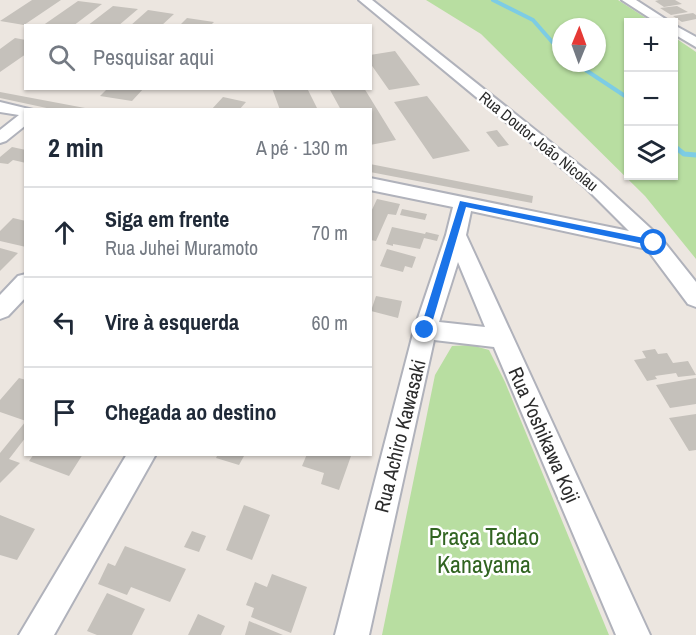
<!DOCTYPE html>
<html lang="pt">
<head>
<meta charset="utf-8">
<style>
  body { margin:0; font-family:"Archivo Narrow",sans-serif; background:#f2f2f3; color:#1f2937 }
  .controls { position:absolute; right:18px; top:18px; display:grid; overflow:hidden; border-radius:0px; box-shadow:0 2px 4px #0004 }
  .controls button { width:54px; height:54px; display:grid; place-items:center; padding:0; border:0; border-bottom:2px solid #e0e1e3; background:#fff; color:#1f2937; font:30px sans-serif }
  .compass { position:absolute; left:552px; top:18px; width:54px; height:54px; border-radius:50%; background:#fff; box-shadow:0 2px 4px #0004; rotate:1deg }
  .stop { position:absolute; width:18px; height:18px; margin:-14px; border:4px solid #1a73e8; border-radius:50%; background:#fff }
  .stop.end { background:#1a73e8; border-color:#fff; box-shadow:0 2px 6px #0008 }
  .list { margin:0; padding:0; list-style:none }
  h2 { display:flex; justify-content:space-between; align-items:center; height:78px; margin:0; padding:0 24px; font-size:26px }
  h2 small { font-size:20px; font-weight:400; color:#747a83 }
  .list li { display:grid; grid-template-columns:39px 1fr auto; gap:18px; align-items:center; box-sizing:border-box; height:90px; padding:0 24px; border-top:2px solid #e0e1e3 }
  .list b { display:block; font-size:22px; white-space:nowrap }
  .list p { margin:0; font-size:20px; white-space:nowrap; color:#747a83 }
  .list em { font-size:20px; font-style:normal; color:#747a83 }
  .icon { flex:none; width:33px; height:33px; fill:none; stroke:currentColor; stroke-width:2; stroke-linecap:round; stroke-linejoin:round }
  .map { position:relative; flex:none; width:696px; height:635px; overflow:hidden }
  .search { position:absolute; background:#fff; box-shadow:0 2px 4px #0004; left:24px; top:24px; width:348px; height:66px; display:flex; align-items:center; gap:15px; box-sizing:border-box; padding:0 21px; border-radius:0px; color:#747a83; font-size:22px }
  .panel { position:absolute; background:#fff; box-shadow:0 2px 4px #0004; left:24px; top:108px; width:348px; height:348px; border-radius:0px }
  .map>svg:first-child { display:block }
  .green { fill:#b8dea1; fill-rule:evenodd }
  .lines { fill:none; stroke-linecap:round; stroke-linejoin:round }
  .stream-far1 { stroke:#7dcce4; stroke-width:4 }
  .stream { stroke:#7dcce4; stroke-width:5 }
  .building { fill:#c5c1bb }
  .street-casing { stroke:#b0b2bb; stroke-width:4 }
  .street { fill:#fff; fill-rule:evenodd }
  .route { fill:#1a73e8 }
  .labels { text-anchor:middle; stroke-width:5; stroke-linejoin:round; paint-order:stroke }
  .far-street-label { font-size:16px; fill:#2c2c2c; stroke:#fff }
  .street-label { font-size:20px; fill:#2c2c2c; stroke:#fff }
  .near-park-label { font-size:24px; fill:#316421; stroke:#fff }
</style>
</head>
<body>
<div class="map">
<svg width="696" height="635" viewBox="0 0 696 635">
  <rect width="100%" height="100%" fill="#ece6e0"/>
  <path class="green" d="M426,0H618L652,22H628V176H674V37L696,52V259L645,196L481,34ZM561,27H597V63H561Z
    M471,345L489,350L505,382L609,635H382L435,375L452,346Z"/>
  <g class="lines">
    <path class="stream-far1" d="M493,0L533,20L561,52
      M575,63L628,98"/>
    <path class="stream" d="M674,146L684,154L696,155"/>
  </g>
  <path class="building" d="M32,0H61L24,25L0,21Z
    M659,0H675L682,4L664,7L655,1Z
    M78,1L102,4L73,26H42Z
    M113,6L138,9L118,26H87Z
    M677,6L688,12L671,15L660,8Z
    M148,10L174,14L161,26H130Z
    M693,13L696,15V19L682,22L673,16Z
    M187,18L214,22L210,26H179Z
    M15,38L26,40V54L0,72V49Z
    M395,51L420,85L389,90L370,63V55Z
    M108,88H144L132,101L100,96Z
    M272,88H307L318,110H280Z
    M340,88H364L396,140L370,145V110H341L330,90Z
    M0,92L85,108V110H56L0,98Z
    M427,96L470,151L433,159L394,102Z
    M223,97L246,102L239,110H211Z
    M497,130L509,145L498,147L486,132Z
    M12,147L26,150V163L13,160L8,164L0,163V157Z
    M370,164L533,196L532,203L370,172Z
    M377,199L400,204L396,215L388,214L376,241L370,240V214Z
    M402,209L427,214L425,220L400,215Z
    M13,218L26,221V247L0,241V231Z
    M392,227L425,234L426,232L439,235L437,241L424,238L420,249L393,244V246L386,244Z
    M0,248L18,253L0,271Z
    M387,249L416,257L412,268L405,266L403,272L380,266Z
    M376,296L402,301L398,318L371,311Z
    M655,349L658,354L667,353L673,363L688,361L696,375L678,377L676,373L655,376L657,379L647,381L634,360L646,358L642,351Z
    M19,378L26,380V421L0,412V400Z
    M696,378V404L670,408L656,385Z
    M696,414V450L689,451L669,418Z
    M26,421V437L9,459L20,463L0,483V453Z
    M34,454H83L69,476L29,461Z
    M218,454H240L244,456L239,465L216,458Z
    M307,454L351,456L339,490L321,484L324,473L302,466Z
    M244,505L270,515L252,560L226,550Z
    M0,515L35,529L17,560L0,555Z
    M192,531L206,536L199,552L184,547Z
    M125,546L186,569L170,602L131,587L127,595L98,584L108,563L115,566Z
    M272,574L307,587L291,633L251,617L254,608L246,605L255,582L267,587Z
    M107,593L145,609L132,635H97L87,631Z
    M198,614L225,626L221,635H188Z
    M249,621L283,635H245Z"/>
  <g class="lines">
    <g class="street-casing">
      <path id="street" d="M359,0H372L598,180L661,238L696,282V307L688,304L647,249L471,211L466,235L650,635H616L494,347L434,340L369,635H335L414,330L446,235L453,207L370,190V178L629,231L586,188ZM458,262L485,327L439,322Z
        M622,0H636L670,22H656Z
        M674,25L696,37V47L674,34Z
        M0,102L33,110H26V125L6,141L0,143V130L19,115L0,112Z
        M26,274V297L8,316L0,319V295L18,276Z
        M127,454H156L54,635H19Z"/>
    </g>
    <use href="#street" class="street"/>
  </g>
  <path class="route" d="M460,201L654,240L659,243L654,246L466,207L430,330L425,334L420,330Z"/>
  <g class="labels">
    <g class="far-street-label">
      <text transform="translate(539 141) rotate(39)" y="6">Rua Doutor João Nicolau</text>
    </g>
    <g class="street-label">
      <text transform="translate(544 435) rotate(66)" y="7">Rua Yoshikawa Koji</text>
      <text transform="translate(400 436) rotate(-76)" y="7">Rua Achiro Kawasaki</text>
    </g>
    <g class="near-park-label">
      <text x="484" y="545">Praça Tadao<tspan x="484" dy="28">Kanayama</tspan></text>
    </g>
  </g>
</svg>
<div class="controls">
<button>+</button>
<button>−</button>
<button><svg class="icon" aria-label="layers" viewBox="0 0 24 24"><path d="M12 4l9 5-9 5-9-5zM3 14l9 5 9-5"/></svg></button>
</div>
<svg class="compass" viewBox="-18 -18 36 36"><path d="M0-13l5 13h-10z" fill="#e53935"/><path d="M0 13l5-13h-10z" fill="#747a83"/></svg>
<div class="stop" style="left:654px;top:243px"></div>
<div class="stop end" style="left:425px;top:330px"></div>
<div class="search"><svg class="icon" aria-label="search" viewBox="0 0 24 24"><circle cx="10" cy="10" r="6"/><path d="M15 15l6 6"/></svg>Pesquisar aqui</div>
<section class="panel">
<h2>2 min<small>A pé · 130 m</small></h2>
<ul class="list">
<li><svg class="icon" aria-label="ahead" viewBox="0 0 24 24"><path d="M12 20V5M6 11l6-6 6 6"/></svg><div><b>Siga em frente</b><p>Rua Juhei Muramoto</p></div><em>70 m</em></li>
<li><svg class="icon" aria-label="left" viewBox="0 0 24 24"><path d="M17 20v-9H6M10 6l-5 5 5 5"/></svg><div><b>Vire à esquerda</b></div><em>60 m</em></li>
<li><svg class="icon" aria-label="arrive" viewBox="0 0 24 24"><path d="M6 21V4h12l-3 4 3 4H6"/></svg><div><b>Chegada ao destino</b></div></li>
</ul>
</section>
</div>
</body>
</html>
